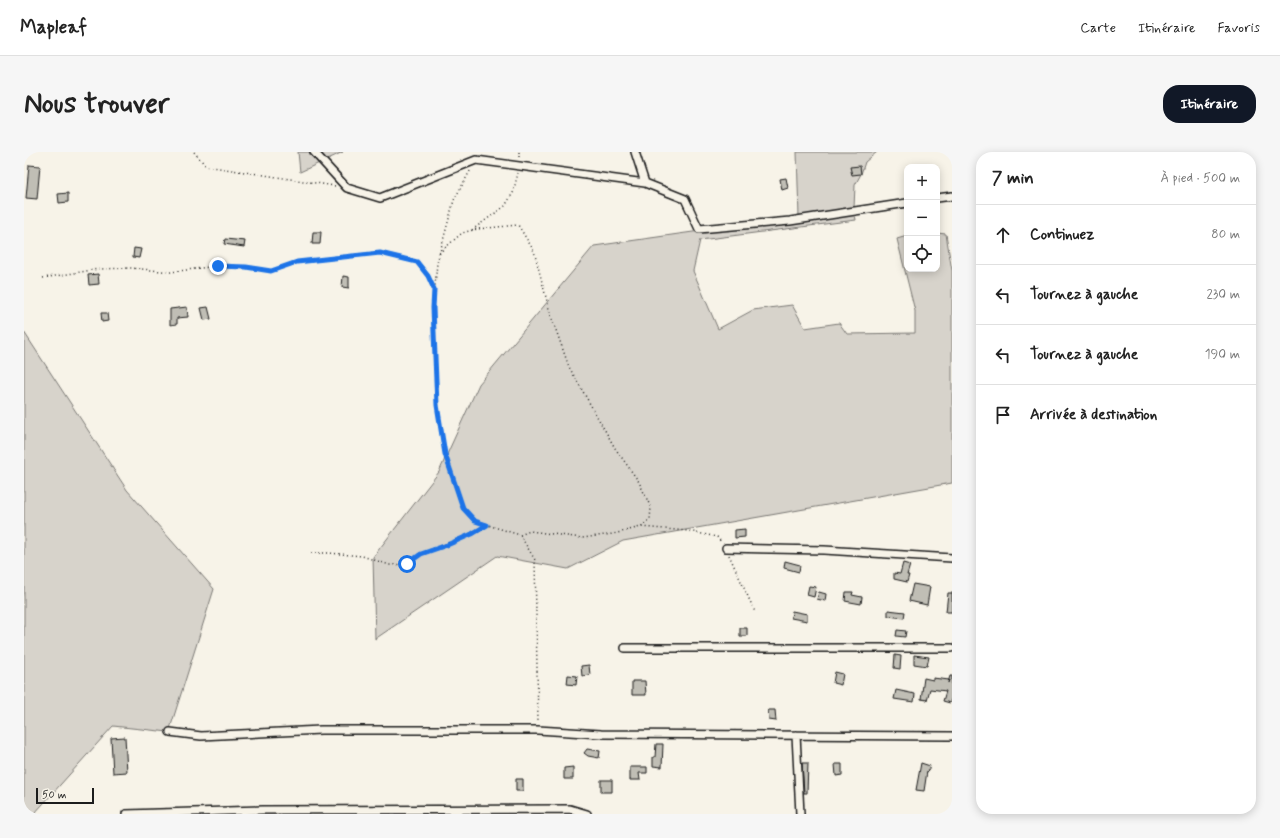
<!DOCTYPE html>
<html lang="fr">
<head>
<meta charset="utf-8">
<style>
	:root { --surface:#fff; --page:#f6f6f6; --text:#222; --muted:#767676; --line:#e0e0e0; --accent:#111827 }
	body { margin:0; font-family:Mynerve,sans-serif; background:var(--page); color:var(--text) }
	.controls { position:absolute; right:12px; top:12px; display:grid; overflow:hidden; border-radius:8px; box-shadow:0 2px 10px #0003 }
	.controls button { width:36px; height:36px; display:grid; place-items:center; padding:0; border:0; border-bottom:1px solid var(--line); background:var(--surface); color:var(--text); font:20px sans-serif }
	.scale { position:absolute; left:12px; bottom:10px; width:58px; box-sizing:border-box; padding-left:4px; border:2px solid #1c1c1c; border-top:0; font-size:11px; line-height:14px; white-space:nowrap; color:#1c1c1c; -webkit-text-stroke:3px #f7f3e8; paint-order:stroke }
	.stop { position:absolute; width:12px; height:12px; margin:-9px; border:3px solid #1a73e8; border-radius:50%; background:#fff }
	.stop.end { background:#1a73e8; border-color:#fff; box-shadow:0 1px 4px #0008 }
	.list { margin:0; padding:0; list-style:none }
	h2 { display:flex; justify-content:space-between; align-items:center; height:52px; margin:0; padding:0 16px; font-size:17px }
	h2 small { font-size:13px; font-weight:400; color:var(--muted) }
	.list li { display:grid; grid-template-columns:26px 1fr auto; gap:12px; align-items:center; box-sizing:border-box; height:60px; padding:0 16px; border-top:1px solid var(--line) }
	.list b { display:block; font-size:15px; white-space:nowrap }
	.list em { font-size:13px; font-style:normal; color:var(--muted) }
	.icon { flex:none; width:22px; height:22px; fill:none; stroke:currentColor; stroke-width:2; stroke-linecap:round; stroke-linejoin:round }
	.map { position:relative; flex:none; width:928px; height:662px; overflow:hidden; border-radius:16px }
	header { display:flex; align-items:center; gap:24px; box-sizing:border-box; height:56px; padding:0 20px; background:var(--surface); border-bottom:1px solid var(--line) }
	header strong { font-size:19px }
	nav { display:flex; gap:22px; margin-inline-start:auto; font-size:14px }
	.intro { display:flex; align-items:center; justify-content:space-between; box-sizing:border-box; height:96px; padding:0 24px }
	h1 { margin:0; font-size:28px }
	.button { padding:10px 18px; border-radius:16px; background:var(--accent); color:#fff; font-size:14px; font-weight:700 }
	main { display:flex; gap:24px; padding:0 24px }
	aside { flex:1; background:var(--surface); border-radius:16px; box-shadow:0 2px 10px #0003 }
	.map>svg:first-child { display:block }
</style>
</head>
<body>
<header>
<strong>Mapleaf</strong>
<nav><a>Carte</a><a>Itinéraire</a><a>Favoris</a></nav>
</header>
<div class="intro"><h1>Nous trouver</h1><a class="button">Itinéraire</a></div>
<main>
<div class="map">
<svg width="928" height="662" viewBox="0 0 928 662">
	<rect width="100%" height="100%" fill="#f7f3e8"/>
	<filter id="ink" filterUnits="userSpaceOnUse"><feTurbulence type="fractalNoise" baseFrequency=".025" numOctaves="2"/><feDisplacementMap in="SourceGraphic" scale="8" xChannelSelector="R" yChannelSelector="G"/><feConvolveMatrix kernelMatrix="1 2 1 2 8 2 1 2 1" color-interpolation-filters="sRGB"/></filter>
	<g filter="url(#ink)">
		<path fill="#d7d3cb" stroke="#7a7874" d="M274 0H319L276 20Z
			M773 0H853L841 10 837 22 831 33 830 56 832 68 676 88 669 119 694 177 729 158 768 153 781 176 815 171 823 182 891 181V159L873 87 883 84V117H913V81L922 82 928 119V331L599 389 544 417 473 404 351 487 349 405 415 320 455 232 570 94 775 65Z
			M0 180 103 338 190 437 145 580 89 574 10 662H0Z"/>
		<path fill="#c0beb5" stroke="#1c1c1c" d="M5 13 16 14 13 47 2 46Z
			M836 14 837 22 828 23 826 15Z
			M762 26 764 36 758 38 756 27Z
			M44 41V50L35 51 34 42Z
			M289 80H297L296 92H288Z
			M201 87 221 89 220 95 200 92Z
			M110 96 117 97 115 106 109 105Z
			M74 122 75 132 65 133 64 123Z
			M319 124 325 125V136L318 135Z
			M163 155 164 165 153 166V172L146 173V157Z
			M184 155 187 167 180 168 177 156Z
			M77 161H83L84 169 78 170Z
			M721 377V385L711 386V378Z
			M761 409 776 413 775 420 760 416Z
			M879 411 886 413 883 423H885L883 430 870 427V421L876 422Z
			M889 432 906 435 903 453 885 449Z
			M785 434 792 435 790 445 783 443Z
			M795 440 802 442 801 449 793 447Z
			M822 440H829L828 443 838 445 837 452 821 449Z
			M924 441H928V460H922Z
			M864 458 881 460 880 466 864 464Z
			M768 459 783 462V469L767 466Z
			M716 476H723V484H716Z
			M873 478 882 479 881 485 872 484Z
			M871 503 877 504 876 517 870 516Z
			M890 503 905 505 903 514 890 512Z
			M565 513 566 523 558 524 557 514Z
			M811 520 819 522 817 533 809 531Z
			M544 523 553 524 552 533 543 532Z
			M926 524H928V545L926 551 919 549 922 539 906 537 903 548 897 547 900 526 909 528V526L925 528 924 531Z
			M608 529H621L622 543H608Z
			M872 538 891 542 890 550 870 547Z
			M744 558H751L752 569 745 568Z
			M101 585 103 620 89 621 87 586Z
			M632 592H639L638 615 629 614V605H631Z
			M563 597 576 599 575 606 564 604 560 601Z
			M778 611H784L783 641H780Z
			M897 611 906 614 904 620 903 619 900 639 892 638Z
			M811 612H818V623L812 624Z
			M549 615V627H540V616Z
			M606 615H623V621H615L616 628H606Z
			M492 627H499V639H492Z
			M577 628H588V640H577Z"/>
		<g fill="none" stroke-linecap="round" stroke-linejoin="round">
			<g stroke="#1c1c1c" stroke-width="10">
				<path id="minor" d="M290 0 323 36 356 46 452 8 621 31 661 47 675 77 766 69 883 51
					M611 0 621 31
					M913 46 928 44
					M702 396 800 398 928 406
					M601 496H928
					M146 580 177 584 297 578H514L577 582 928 584
					M772 583 776 662
					M102 662 239 658 546 657 563 662"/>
			</g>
			<path stroke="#1c1c1c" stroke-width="1.5" stroke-dasharray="1 3" stroke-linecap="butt" d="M170 0 182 14 311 34
				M495 0V7
				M446 19 430 48 413 111 409 156 413 253 421 302 439 356 451 369 496 383 511 408 514 570
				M448 78 481 54 489 41 494 21
				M415 101 438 81 453 77 494 73 510 99 526 161 545 215 591 296 615 330 627 356 626 367 617 375
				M19 126 75 117 107 116 147 120 193 114 222 115 247 119 273 110 331 103 357 101 393 110 404 124 410 137
				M496 383 506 379 558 386 589 382 617 375 664 379 693 385 698 391
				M287 401H305L338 404 366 413 383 412 397 402 448 382 463 373
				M705 403 731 460"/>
			<use href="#minor" stroke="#f7f3e8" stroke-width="7"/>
		</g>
	</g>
	<g fill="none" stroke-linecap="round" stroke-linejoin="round" filter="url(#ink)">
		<path stroke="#1a73e8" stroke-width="5" d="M194 114 222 115 247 119 273 110 356 101 393 110 404 124 410 137 409 156 413 253 421 302 439 356 451 369 463 373 448 382 423 393 397 402 383 412"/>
	</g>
</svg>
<div class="controls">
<button>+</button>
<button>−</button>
<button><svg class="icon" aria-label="locate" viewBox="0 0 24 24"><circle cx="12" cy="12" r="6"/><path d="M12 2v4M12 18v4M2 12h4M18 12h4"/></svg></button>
</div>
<div class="scale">50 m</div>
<div class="stop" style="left:383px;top:412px"></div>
<div class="stop end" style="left:194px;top:114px"></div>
</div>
<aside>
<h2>7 min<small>À pied · 500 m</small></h2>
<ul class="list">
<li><svg class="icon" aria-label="ahead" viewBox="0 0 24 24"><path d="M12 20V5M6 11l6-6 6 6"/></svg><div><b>Continuez</b></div><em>80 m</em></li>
<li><svg class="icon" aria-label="left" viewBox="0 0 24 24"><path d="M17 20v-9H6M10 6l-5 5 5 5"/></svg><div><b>Tournez à gauche</b></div><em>230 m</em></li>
<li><svg class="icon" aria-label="left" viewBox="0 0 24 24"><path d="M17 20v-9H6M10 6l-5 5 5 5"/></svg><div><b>Tournez à gauche</b></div><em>190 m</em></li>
<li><svg class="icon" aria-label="arrive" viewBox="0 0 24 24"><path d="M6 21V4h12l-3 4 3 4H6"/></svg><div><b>Arrivée à destination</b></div></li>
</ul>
</aside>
</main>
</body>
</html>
